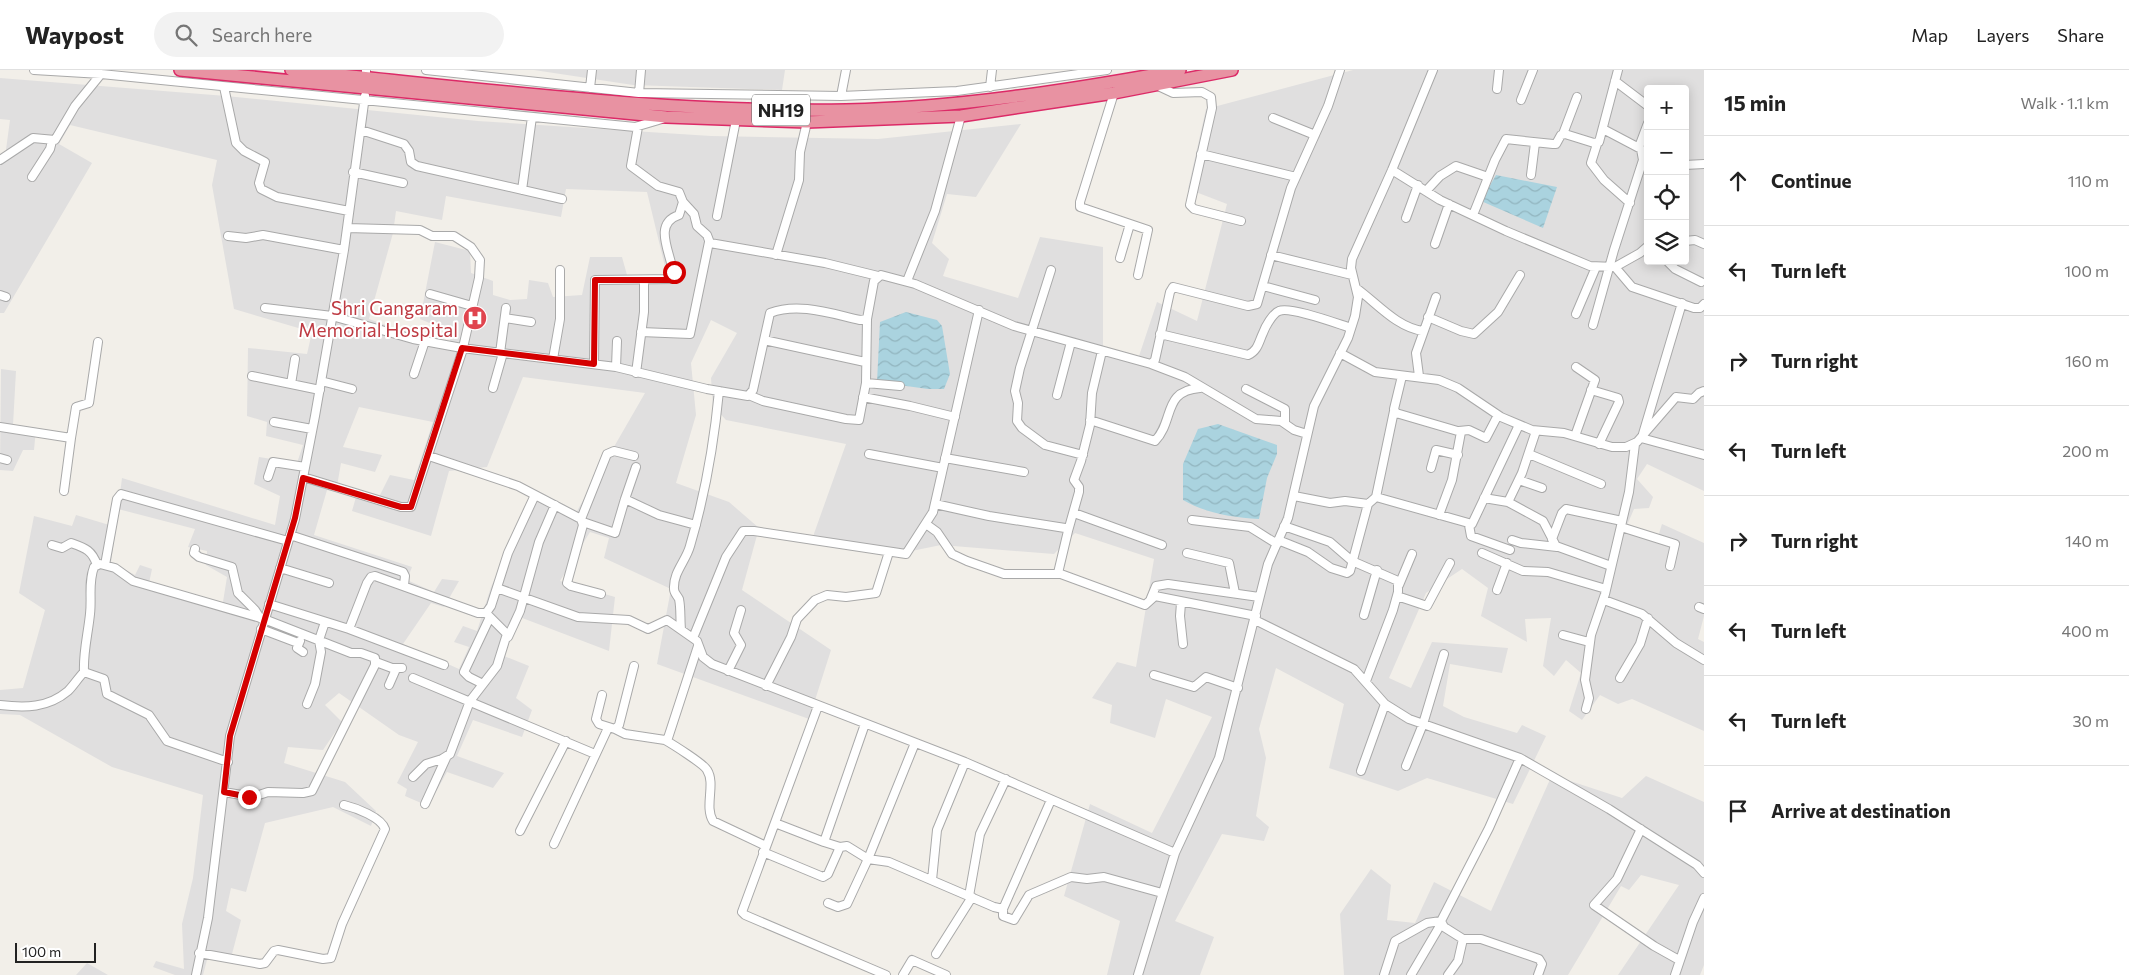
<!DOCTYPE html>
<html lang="en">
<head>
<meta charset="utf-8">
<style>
	:root { --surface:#fff; --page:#f2f2f2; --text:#222; --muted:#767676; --line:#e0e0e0 }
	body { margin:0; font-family:Commissioner,sans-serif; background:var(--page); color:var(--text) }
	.controls { position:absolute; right:15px; top:15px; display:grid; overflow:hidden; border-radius:5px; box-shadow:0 2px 12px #0003 }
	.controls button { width:45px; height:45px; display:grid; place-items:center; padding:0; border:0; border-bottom:1px solid var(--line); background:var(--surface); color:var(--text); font:25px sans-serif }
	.scale { position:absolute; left:15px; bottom:12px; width:81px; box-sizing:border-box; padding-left:5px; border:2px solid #222; border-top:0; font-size:14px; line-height:18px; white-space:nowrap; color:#222; -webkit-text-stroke:4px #fff; paint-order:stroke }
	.stop { position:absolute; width:15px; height:15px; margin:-11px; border:4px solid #d40000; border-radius:50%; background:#fff }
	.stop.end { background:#d40000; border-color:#fff; box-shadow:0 1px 5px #0008 }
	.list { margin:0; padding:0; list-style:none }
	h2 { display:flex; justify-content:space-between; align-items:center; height:65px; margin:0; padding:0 20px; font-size:21px }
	h2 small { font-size:16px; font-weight:400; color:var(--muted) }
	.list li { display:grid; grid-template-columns:32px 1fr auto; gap:15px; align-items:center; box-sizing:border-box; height:90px; padding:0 20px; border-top:1px solid var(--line) }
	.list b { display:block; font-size:19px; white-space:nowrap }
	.list em { font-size:16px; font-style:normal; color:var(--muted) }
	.icon { flex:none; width:28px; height:28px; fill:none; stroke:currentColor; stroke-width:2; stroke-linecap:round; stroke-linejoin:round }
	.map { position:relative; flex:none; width:1704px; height:905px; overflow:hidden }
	header { display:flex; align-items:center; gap:30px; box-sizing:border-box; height:70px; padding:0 25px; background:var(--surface); border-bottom:1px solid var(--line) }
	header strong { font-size:24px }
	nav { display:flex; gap:28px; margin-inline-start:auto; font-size:18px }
	.search { width:350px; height:45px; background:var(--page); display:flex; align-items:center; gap:12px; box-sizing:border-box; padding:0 18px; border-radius:28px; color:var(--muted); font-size:19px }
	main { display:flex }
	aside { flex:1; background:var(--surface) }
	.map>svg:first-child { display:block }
</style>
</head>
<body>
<header>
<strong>Waypost</strong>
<div class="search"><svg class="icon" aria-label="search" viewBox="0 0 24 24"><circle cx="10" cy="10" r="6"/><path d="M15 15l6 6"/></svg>Search here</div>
<nav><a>Map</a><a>Layers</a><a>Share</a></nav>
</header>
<main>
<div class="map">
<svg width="1704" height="905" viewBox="0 0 1704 905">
	<defs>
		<pattern id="water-waves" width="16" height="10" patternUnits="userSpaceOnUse" patternTransform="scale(1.25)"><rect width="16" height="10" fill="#aad3df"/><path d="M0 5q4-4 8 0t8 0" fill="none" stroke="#92b5bf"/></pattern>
	</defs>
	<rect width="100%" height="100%" fill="#f2efe9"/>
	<path fill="#e0dfdf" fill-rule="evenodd" d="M534 0H785L782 20 633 15Z
		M1353 0H1704V421L1647 394 1637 409 1653 427 1649 438 1634 439 1625 460 1657 470 1662 454 1704 473V546L1698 569 1704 572V661L1632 629 1618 634 1600 625 1582 650 1569 641 1581 603 1566 590 1554 606 1543 596 1551 548 1525 549 1527 572 1481 546 1488 518 1462 499 1426 523 1389 608 1411 618 1432 572 1508 578 1502 603 1450 594 1443 636 1464 647 1517 663 1522 655 1546 666 1513 734 1427 708 1398 721 1329 698 1344 634 1276 598 1259 659 1266 688 1256 746 1269 757 1264 771 1222 764 1175 851 1214 867 1200 905H1107L1120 851 1064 826 1090 734 1152 763 1212 647 1166 629 1155 668 1110 653 1112 635 1092 628 1117 592 1136 597 1154 489 1075 463 1054 484 941 475 887 486 811 472 846 374 726 350 713 336 711 308 737 263 711 250 691 293 696 345 676 413 729 432 759 458 742 520 831 580 809 649 657 594 671 519 604 488 609 468 590 462 560 511 615 527 609 581 517 546 504 586 529 596 516 628 532 640 522 667 473 650 457 686 504 703 493 718 447 702 428 736 405 726 407 719 397 713 418 672 399 665 339 623 325 635 342 652 323 680 288 677 284 693 345 712 376 741 371 756 333 737 265 753 246 822 231 818 226 841 241 850 232 884 207 890 203 905H175L153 897 156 891 184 899 182 854 193 808 203 725 112 697 20 645 0 644V620L23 618 45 540 19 523 34 446 72 456 76 445 116 457 111 492 135 505 140 495 152 499 149 513 222 538 227 507 206 495 207 481 188 477 195 459 118 439 122 408 275 455 280 426 254 414 259 387 297 393 303 375 266 366 267 352 247 346 248 278 307 284 312 262 234 239 212 115 217 90 70 55 59 74 92 93 4 243H0V87H5L10 50 0 49V8L226 26 478 51 711 66 878 69 1021 54 976 127 947 124 932 173 949 189 943 206 1018 228 1040 167 1103 177V280L1137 292 1157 232 1197 251 1227 134 1188 119 1206 39ZM1648 19H1685V191H1648ZM566 119 647 122 667 205H627L622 187H590L582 225 553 227 548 213 529 210 527 229 510 230 493 225V211L471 203 470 181 435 172 420 249 451 262 450 272 408 263 369 249 393 163 396 141 442 150 446 126 561 147ZM523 307 645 323 577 441 536 420 491 517 477 561 463 556 454 572 469 577 459 599 403 574 431 533 444 537 459 511 442 509 434 522 407 510 412 497 314 465 327 420 336 422 341 393 375 402 382 385 343 377 359 337 433 352 414 410 390 405 379 427 358 420 352 441 431 466 449 401 487 397Z
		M1 299 16 301 13 355 36 359 34 380H23L13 401 0 400Z
		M1552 705 1622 728 1646 706 1704 732V895L1700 905H1618L1679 815 1641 805 1629 820 1621 816 1568 905H1344L1340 844 1371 799 1391 815 1387 850 1415 853 1434 812 1491 841Z
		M87 893 108 905H76Z"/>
	<path fill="url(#water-waves)" d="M1496 105 1557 117 1543 158 1481 131Z
		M906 242 937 250 942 256 950 304 944 319H928L877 312 880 252Z
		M1218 354 1277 375V384L1267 408 1259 449C1231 447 1208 444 1183 430V394L1198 359Z"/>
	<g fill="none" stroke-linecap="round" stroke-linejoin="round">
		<g stroke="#a9a9a9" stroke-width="10">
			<path id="minor" d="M34 0 101 4 635 57 662 49
				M426 0 639 23 841 26 957 21 1107 0
				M366 2V0
				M1615 11 1648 36
				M1156 15 1173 23 1202 22 1211 27 1212 38 1190 135 1194 139 1241 151
				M224 17 236 73 244 81 265 92 259 113 261 119 277 127 349 141
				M990 17 992 0
				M590 18 592 0
				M1497 19 1499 0
				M639 23 641 0
				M1114 23 1080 132V137L1148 160 1138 205
				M841 26 846 0
				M1521 30 1533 0
				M1273 48 1315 65
				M638 57 631 96 658 116 679 122 683 132 694 144 697 156 707 165 710 173 825 193 878 206
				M361 60 404 74 409 81 411 92 417 96 562 129
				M1563 64 1577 27
				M1597 74 1591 93 1604 110 1630 133
				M1639 77 1648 53
				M1201 84 1296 107
				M0 90 33 68 55 70 75 36 101 4
				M1685 95 1704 94
				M1392 100 1440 130 1506 161 1590 196 1615 197 1632 217 1694 238H1700L1704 234
				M353 102 403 113
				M1531 105 1535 73
				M32 107 50 79 52 71
				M522 120 532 47
				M1426 121 1440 106 1456 96 1488 107
				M1473 145 1495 90 1506 69 1553 74H1556L1561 65 1565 64 1594 73 1599 72 1618 0
				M717 146 736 50
				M1406 148 1418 115
				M228 166 246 168 263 165 344 180
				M1685 171 1695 170 1704 174
				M1435 174 1449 134
				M776 185 799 110 800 82 807 52
				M1271 185 1352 205
				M1120 188 1130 154
				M1667 191 1675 199 1701 212
				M1615 197 1640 183 1648 176
				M1051 200 1020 298 1015 321 1018 333 1017 351 1022 358 1045 375 1083 385
				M907 211 935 141 961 46
				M1263 216 1315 230
				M1356 218C1377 233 1396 257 1423 261
				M430 224 472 236
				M0 225 6 227
				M265 238 332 246 413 269 462 278 616 297 707 319 748 326 753 320 770 243C799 232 832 244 860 250L867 249 874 211 881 205 915 214 1014 256 1151 294 1155 290 1170 222 1173 217 1248 236 1257 234 1291 118 1328 36 1340 0
				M1576 244 1596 197
				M1428 247 1461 261 1474 264 1498 242 1520 205
				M505 248 531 252
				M1593 255 1614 180 1643 90 1641 79 1603 59
				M641 262 690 264 709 172
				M1160 264 1248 285C1258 281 1259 271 1263 263 1265 257 1273 243 1279 241 1290 236 1338 254 1351 258
				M764 270 865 292
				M500 283 506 238
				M1340 283 1375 302 1439 310 1458 318 1501 347 1532 360 1564 363 1612 377H1626L1637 372 1676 327 1693 329 1699 323 1704 321
				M553 289 560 249V200
				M594 294 595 210 673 209C676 190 649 155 679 145L683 132
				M1151 294 1185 307 1256 349 1281 351 1294 360 1307 364
				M616 297 617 271
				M636 303 644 242V210
				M414 304 425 271
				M252 306 320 320
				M1402 306 1394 339 1396 343 1461 362 1452 410 1439 445
				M1419 306 1416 283 1436 227
				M321 311 352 319
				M866 313 900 316
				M291 314 295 289
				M493 318 503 283
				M1246 319 1285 339V353
				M1591 320 1618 328 1619 332 1599 374
				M1057 325 1071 272
				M751 326 763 331 846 349 859 350 866 313 867 249
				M863 327 910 336 955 347
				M1090 350 1155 371C1175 350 1162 321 1200 318
				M274 352 312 359
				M0 357 71 368 64 421
				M1459 361 1469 360 1486 368 1498 345
				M1643 364 1682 233
				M1575 366 1595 310 1576 297
				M71 368 76 337 89 333 98 272
				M1641 368 1704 385
				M869 384 943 398
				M1529 384 1601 414
				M429 386 518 416 581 449 583 455 567 513 571 516 601 524
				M0 388 7 390
				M945 388 1024 402
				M1431 398 1436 380 1458 385
				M268 407 273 392 305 397
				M303 407 401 437H411L462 282 479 208 480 190 471 177 454 166H432L420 160 347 158
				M1519 410 1542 418
				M1294 426 1330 433 1345 431 1368 434 1376 427 1472 454 1519 355
				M1376 427 1394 341
				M1484 428 1508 432 1543 451 1556 476 1611 496
				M625 429 636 397
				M1508 432 1522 403 1536 361
				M935 434 989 446 1065 458 1068 461 1058 503 1145 535 1155 526 1256 546
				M1074 443 1162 475
				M581 449 607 384 614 381 634 386
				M1192 450 1250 457 1277 474
				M583 452 615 463 625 429 659 445 696 455
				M926 454 937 462 952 484 967 491 1004 504H1059
				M1469 455 1471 466 1510 480
				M1284 456 1330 472 1352 491 1398 511V522L1393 540 1366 611
				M1621 457 1675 474 1670 496
				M1068 461 1079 422V417L1074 410 1081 391 1090 355 1092 323 1102 281
				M290 465 403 502 405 506 404 515
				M1552 469 1562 443 1566 439 1622 451
				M1278 470 1308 482 1331 498 1347 503 1350 501 1368 434
				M1512 470 1521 473 1557 477
				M52 475 62 478 71 473C85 478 92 480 97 495
				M195 479 194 483 199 487 232 497 238 523 255 540 260 548
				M1187 483 1229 493 1235 523
				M1482 483 1523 501 1548 502 1606 519
				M105 495 117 429 121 424 288 471
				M280 498 329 513
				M1399 515 1412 484
				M497 518 578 547 629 550 648 559 667 550 697 571 703 587 712 594 965 692 1175 783
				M1497 520 1507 493
				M1397 526 1427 536 1450 493
				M1151 528 1156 516 1168 514 1259 527
				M1604 530 1642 544 1676 573 1704 590
				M1181 533 1180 546 1183 574
				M269 534 349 559 367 513 371 507 375 506 478 543H486L491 536 508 483 535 425
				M1699 537 1704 539
				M1364 545 1377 500
				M1255 550 1354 599 1385 634 1409 649 1520 688 1609 739 1697 795 1704 803
				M261 559 298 573
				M349 559 444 595
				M681 559C680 550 681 538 679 529 677 525 674 523 674 519 673 502 686 491 690 476 705 425 714 374 719 321
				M1563 565 1589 572
				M508 567 520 541 539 472 555 435
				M693 568 726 487 743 461H754L906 484 933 442 979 240
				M300 571 297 578 303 582
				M376 592 392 598H402
				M728 601 741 575 734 563 741 540
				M84 602C83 582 88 564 90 544 92 527 88 513 94 497L100 494 115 498 133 511 264 549 351 583H361L375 588V595L312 721 303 723 268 722 253 727 224 722
				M1154 605 1194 617 1206 607 1238 618
				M413 608 595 684
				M1620 608 1640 574 1648 548
				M483 614 469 607 464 602 490 547
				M389 615 396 599
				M766 616 791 567 797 549 815 530 827 525 846 527 876 523 889 482
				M602 625 596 649 599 654 615 659 619 655 634 596
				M307 634 315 614 321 582 319 570 325 552
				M0 635C25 638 48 638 68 621 74 615 78 608 84 602L104 609 107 624 149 645 167 671 228 692
				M818 636 742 842 745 845 886 905
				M1586 639 1589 628 1585 610 1591 565 1605 524 1629 422 1635 374
				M615 659 625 664 665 670 668 668 698 576
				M665 670C672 674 704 694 707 700 716 714 704 736 713 751L766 776
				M1406 696 1423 654 1444 584
				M1361 701 1385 634
				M413 707 426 694 442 689 450 684 470 631 497 596 507 564 486 543
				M425 734 446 688
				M775 753 824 772
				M1641 759 1617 809 1594 835 1654 876 1679 890
				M520 761 566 671
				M554 774 608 658
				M840 777 824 772 865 654
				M763 782 823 807 828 804 840 777 847 776 868 789 889 792 994 837 1003 839 1051 730
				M932 810 937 760 965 692
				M969 826 980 764 1006 709
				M828 833 838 837 847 834 868 789 915 673
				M1003 839V846L1014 850 1029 825 1071 807 1087 809 1104 807 1162 823
				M1463 869H1481L1539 889 1542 894 1538 905
				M199 883 260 894 265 893 274 881 278 880 323 889 331 888 342 854 385 759C381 747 356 738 344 735
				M936 884 972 827
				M196 905 208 848 230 666 295 449 315 346 344 180 365 26
				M903 905 912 890 946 905
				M1138 905 1175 783 1219 688 1268 494 1288 448 1314 336 1348 268 1355 246 1358 227 1351 198 1352 189 1392 100 1433 0
				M1384 905 1395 871 1427 853 1441 851
				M1411 905 1441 854
				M1448 905 1458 891 1463 869 1444 857 1441 851 1489 758 1520 688
				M1675 905 1693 852 1704 828"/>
		</g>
		<g stroke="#dc2a67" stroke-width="14">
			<path id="highway" d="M180 0 666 47 807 52 961 46 1114 23 1232 0
				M291 0C476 18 660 43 846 40 957 38 1070 20 1180 0"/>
		</g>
		<use href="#minor" stroke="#fff" stroke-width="8"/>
		<use href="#highway" stroke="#e892a2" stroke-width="11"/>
	</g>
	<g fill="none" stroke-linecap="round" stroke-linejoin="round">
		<path stroke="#d40000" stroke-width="6" d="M249 727 224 722 230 666 295 448 303 408 401 437H411L462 278 594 294 595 210H671L673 209 674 202"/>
	</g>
	<defs>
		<g id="hospital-disc" transform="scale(1.25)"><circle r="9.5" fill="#e0444e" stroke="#fff"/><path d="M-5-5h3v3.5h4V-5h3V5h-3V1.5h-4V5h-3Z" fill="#fff"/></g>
	</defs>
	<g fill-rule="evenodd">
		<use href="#hospital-disc" x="475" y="248"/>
	</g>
	<g text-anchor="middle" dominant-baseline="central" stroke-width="4" stroke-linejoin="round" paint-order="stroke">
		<rect fill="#fff" stroke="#646464" stroke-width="1" x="752" y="24.5" width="58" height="31" rx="4"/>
		<g font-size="18" font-weight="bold" fill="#222">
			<text x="781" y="40">NH19</text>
		</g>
		<g font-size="19" fill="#be3a42" stroke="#fff" text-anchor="end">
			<text x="458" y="237">Shri Gangaram<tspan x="458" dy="22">Memorial Hospital</tspan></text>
		</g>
	</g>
</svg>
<div class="controls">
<button>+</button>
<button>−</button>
<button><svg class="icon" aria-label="locate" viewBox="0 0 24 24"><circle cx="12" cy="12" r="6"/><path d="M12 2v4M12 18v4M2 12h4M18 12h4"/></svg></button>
<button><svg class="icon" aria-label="layers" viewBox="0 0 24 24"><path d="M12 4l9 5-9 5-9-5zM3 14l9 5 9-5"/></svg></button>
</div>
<div class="scale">100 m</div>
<div class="stop" style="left:674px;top:202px"></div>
<div class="stop end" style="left:249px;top:727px"></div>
</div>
<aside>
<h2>15 min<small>Walk · 1.1 km</small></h2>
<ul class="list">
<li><svg class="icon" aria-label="ahead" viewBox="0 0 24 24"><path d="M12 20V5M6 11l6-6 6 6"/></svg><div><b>Continue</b></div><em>110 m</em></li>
<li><svg class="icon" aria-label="left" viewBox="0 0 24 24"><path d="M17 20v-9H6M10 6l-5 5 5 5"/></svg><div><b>Turn left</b></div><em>100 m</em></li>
<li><svg class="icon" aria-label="right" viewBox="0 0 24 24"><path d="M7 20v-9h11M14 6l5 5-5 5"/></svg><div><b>Turn right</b></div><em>160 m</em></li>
<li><svg class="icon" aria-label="left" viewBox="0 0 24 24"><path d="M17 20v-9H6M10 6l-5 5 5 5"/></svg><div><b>Turn left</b></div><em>200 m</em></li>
<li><svg class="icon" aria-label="right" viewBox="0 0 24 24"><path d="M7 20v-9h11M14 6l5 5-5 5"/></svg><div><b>Turn right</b></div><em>140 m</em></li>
<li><svg class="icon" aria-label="left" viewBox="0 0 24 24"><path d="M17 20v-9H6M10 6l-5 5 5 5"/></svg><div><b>Turn left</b></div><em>400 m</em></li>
<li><svg class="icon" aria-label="left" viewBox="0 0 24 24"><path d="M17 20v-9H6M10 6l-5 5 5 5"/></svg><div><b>Turn left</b></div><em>30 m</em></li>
<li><svg class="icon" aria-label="arrive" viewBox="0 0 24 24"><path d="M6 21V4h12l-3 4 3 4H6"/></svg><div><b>Arrive at destination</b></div></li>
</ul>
</aside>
</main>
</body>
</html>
